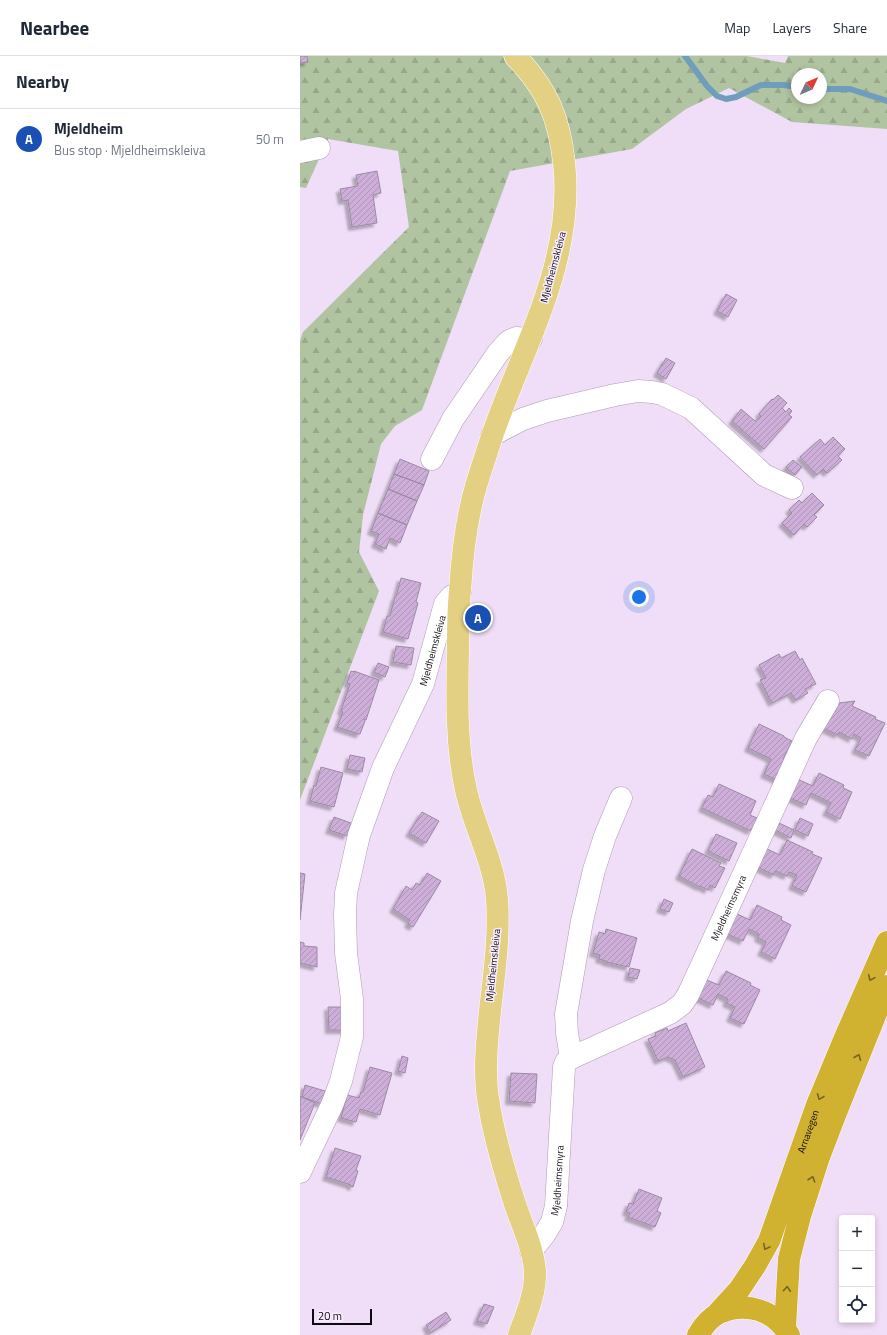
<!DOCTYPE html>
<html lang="en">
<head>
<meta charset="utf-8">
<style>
	:root { --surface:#fff; --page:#f6f6f7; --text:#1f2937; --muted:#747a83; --line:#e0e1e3; --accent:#ea580c }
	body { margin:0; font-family:"Titillium Web",sans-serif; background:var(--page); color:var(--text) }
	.controls { position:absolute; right:12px; bottom:12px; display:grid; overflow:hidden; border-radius:4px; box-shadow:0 2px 6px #0003 }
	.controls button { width:36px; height:36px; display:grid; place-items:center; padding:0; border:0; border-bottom:1px solid var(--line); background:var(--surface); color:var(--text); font:20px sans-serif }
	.compass { position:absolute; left:491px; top:12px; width:36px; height:36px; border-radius:50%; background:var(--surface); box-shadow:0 2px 6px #0003; rotate:46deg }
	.scale { position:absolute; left:12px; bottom:10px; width:60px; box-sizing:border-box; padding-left:4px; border:2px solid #0f0911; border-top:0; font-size:11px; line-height:14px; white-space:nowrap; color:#0f0911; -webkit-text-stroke:3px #f9edfd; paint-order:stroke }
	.you { position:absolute; left:339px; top:541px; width:14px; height:14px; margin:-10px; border:3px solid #fff; border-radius:50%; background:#1a73e8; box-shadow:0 0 0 6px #1a73e833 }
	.badge { display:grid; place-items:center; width:26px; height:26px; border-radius:50%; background:var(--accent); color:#fff; font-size:13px; font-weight:700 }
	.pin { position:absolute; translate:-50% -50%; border:2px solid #fff; box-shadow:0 1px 4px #0006 }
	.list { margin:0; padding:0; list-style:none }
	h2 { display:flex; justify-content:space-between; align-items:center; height:52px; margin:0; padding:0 16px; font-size:17px }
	h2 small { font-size:13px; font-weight:400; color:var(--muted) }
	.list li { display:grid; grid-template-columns:26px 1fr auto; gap:12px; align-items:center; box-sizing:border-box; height:60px; padding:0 16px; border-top:1px solid var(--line) }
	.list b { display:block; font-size:15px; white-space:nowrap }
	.list p { margin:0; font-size:13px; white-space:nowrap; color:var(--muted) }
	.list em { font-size:13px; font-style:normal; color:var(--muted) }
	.icon { flex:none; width:22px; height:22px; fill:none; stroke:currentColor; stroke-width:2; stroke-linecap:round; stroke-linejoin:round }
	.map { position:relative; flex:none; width:587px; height:1279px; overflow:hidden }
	header { display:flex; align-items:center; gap:24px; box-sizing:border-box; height:56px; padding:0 20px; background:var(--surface); border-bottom:1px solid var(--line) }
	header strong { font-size:19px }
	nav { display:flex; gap:22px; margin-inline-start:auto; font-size:14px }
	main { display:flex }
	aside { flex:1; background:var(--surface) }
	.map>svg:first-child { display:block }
</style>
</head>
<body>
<header>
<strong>Nearbee</strong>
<nav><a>Map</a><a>Layers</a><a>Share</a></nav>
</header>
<main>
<aside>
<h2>Nearby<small></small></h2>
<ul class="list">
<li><span class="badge" style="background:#1a4fb4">A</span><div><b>Mjeldheim</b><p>Bus stop · Mjeldheimskleiva</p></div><em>50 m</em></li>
</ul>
</aside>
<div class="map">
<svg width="587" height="1279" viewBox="0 0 587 1279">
	<defs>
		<pattern id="forest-firs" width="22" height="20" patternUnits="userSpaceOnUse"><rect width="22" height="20" fill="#b1c4a1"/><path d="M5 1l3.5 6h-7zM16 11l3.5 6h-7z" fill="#97a78a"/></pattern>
		<pattern id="building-hatch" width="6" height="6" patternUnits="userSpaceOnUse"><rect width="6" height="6" fill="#cdaed8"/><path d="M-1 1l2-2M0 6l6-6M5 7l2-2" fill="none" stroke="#af94b8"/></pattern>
		<filter id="shadow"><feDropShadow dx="-3.5" dy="3.5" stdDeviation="1" flood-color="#0004"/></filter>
	</defs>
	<rect width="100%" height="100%" fill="#f0ddf7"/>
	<path fill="url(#forest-firs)" fill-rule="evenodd" d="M0 0H447L485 7 488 0H587V73L492 66 429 32 386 53 332 93 210 115 122 354 95 370 81 388 63 459 59 496 79 535 0 744V285L3 276 109 171 98 95 28 83 6 132 0 131ZM497 18H521V42H497Z"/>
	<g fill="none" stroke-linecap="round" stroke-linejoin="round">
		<path stroke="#709dbc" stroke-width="6" d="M385 0 407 30 417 40 426 43 436 41 461 29H484L497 31
			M521 33H550L587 45"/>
	</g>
	<path fill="url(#building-hatch)" stroke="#9c8aa3" filter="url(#shadow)" d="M0 0H7L8 6 0 7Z
		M77 115 81 137 73 139 77 167 52 171 48 144 42 145 40 133 58 130 56 119Z
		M426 238 437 244 428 261 417 255Z
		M366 302 375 307 366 323 357 317Z
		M478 339 487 347 482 352 486 356 489 352 492 355 489 359 492 361 464 393 432 365 441 353 455 365 461 360 459 358 472 343 473 344Z
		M533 381 545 393 538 400 542 404 527 417 523 413 517 419 500 401 520 383 525 389Z
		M100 403 129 415 124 429 94 418Z
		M493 404 502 411 495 419 486 411Z
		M94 418 124 429 117 445 88 433Z
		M88 433 117 445 107 469 78 457Z
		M512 437 524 449 514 459 517 461 507 471 504 468 494 479 482 467 492 457 489 454 499 444 502 447Z
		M78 457 107 469 100 487 90 482 86 493 75 488 79 478 71 475Z
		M101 522 121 527 116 546 118 547 108 583 83 576 87 560H90L95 541H96Z
		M96 590 114 592 111 609 93 606Z
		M495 595 500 604 502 602 516 628 505 633 508 637 496 644 491 637 472 647 460 624 466 622 459 609 479 598 481 602Z
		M78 607 89 611 85 621 74 616Z
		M51 615 54 616V615L79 624 66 664 64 663 65 665 60 678H58L37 671 43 656 41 655 50 628 47 627Z
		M555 645 552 650 576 661 575 663 585 667 569 700 555 694 561 682 554 678 552 683 539 676 538 679 521 671 529 654 535 656 539 647Z
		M459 668 484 680V681L492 685 483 703 490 706 481 726 464 718 471 703 448 692Z
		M50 699 65 702 62 716 47 713Z
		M21 711 43 717 34 751 10 745 14 729 16 730Z
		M519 717 544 729 543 732 552 736 540 763 526 756 531 747 511 737 506 749 488 741 497 723 513 730Z
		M419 728 456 745 450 759 457 762 451 775 402 752 408 739 413 741Z
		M122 756 139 765 126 787 109 777Z
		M34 761 51 767 47 780 29 774Z
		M500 762 513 768 508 780 495 774Z
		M479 767 494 774 491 782 475 774Z
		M416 778 437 787 429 805 408 795Z
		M487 784 513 796 512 798 522 802 506 836 492 830 497 819 489 816 487 820 476 815 474 819 457 811 465 792 480 799Z
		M392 793 421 807 419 810 425 812 415 832 410 829 408 834 400 830V831L379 820Z
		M0 817 5 818 0 864Z
		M127 817 141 825 113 871 108 868 110 864 93 853 106 830 112 834 116 827 120 829Z
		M364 843 373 847 369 856 360 853Z
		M457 849 482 861 481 864 491 869 475 903 461 896 466 886 458 882 459 878 449 873 443 885 425 877 435 857 450 864Z
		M306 873 337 882 329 911 306 906V905L299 903 300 899 293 897 299 876 305 878Z
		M0 886 4 887V890L17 891V911L0 907Z
		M330 912 340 914 337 923 328 921Z
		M426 915 451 927 450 929 460 934 444 968 430 962 435 951 426 947 428 943 418 938 413 949 396 941 404 923 419 929Z
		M28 951H47V974H29Z
		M386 967 405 1011 383 1021 375 1004 368 1001 358 1005 348 983 356 980 355 977 367 972 368 975Z
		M102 1000 108 1002 105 1017 98 1015Z
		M70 1011 92 1017 80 1059 60 1053 56 1066 41 1062 47 1039 59 1042 61 1036H63Z
		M211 1017 237 1018 235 1047 209 1045Z
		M5 1029 25 1035 22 1048 2 1041Z
		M0 1040 15 1047 0 1084Z
		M35 1092 61 1100 56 1114 58 1115 53 1131 50 1130 51 1129 26 1121Z
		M339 1133 362 1142 357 1155 361 1157 355 1171 328 1161 330 1157 326 1156 329 1147 333 1148Z
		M184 1248 194 1251 187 1268 177 1265Z
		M146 1256 151 1264 130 1277 126 1269Z"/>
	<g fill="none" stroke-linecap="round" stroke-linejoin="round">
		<g stroke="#ad9bb4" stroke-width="23">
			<g id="minor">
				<path d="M0 96 19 92"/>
				<path d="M192 379 223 363 247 355 315 339 338 335 352 336 362 338 391 352 464 419 492 432"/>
				<path d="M132 403 153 363 198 297 209 285 216 282 231 283"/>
				<path d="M271 1002 267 977 266 958 282 865 294 814 305 780 321 742"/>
				<path id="s1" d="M0 1116 32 1049 41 1025 52 981V943L46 897 45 858 46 837 59 779 83 712 123 628 145 548 152 540 160 536"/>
				<path id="s2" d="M231 1195 244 1179 252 1166 256 1150 264 1011 266 1006 271 1002 370 957 382 948 388 939 506 682 528 645"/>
			</g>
		</g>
		<g stroke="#fff" stroke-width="23">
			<path id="major" d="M215 0C247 33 259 61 264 106 275 205 223 290 192 380 187 396 181 413 176 430 166 464 162 501 160 535 158 555 158 575 158 595 157 642 156 689 166 734 174 771 194 805 197 843 201 898 187 953 186 1009 186 1020 186 1031 188 1042 193 1077 203 1111 214 1145 221 1167 233 1191 235 1215 236 1237 226 1259 219 1279"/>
		</g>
		<g stroke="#fff" stroke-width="23">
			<g id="highway">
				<path id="s3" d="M418 1257 439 1234 455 1210 469 1185 517 1049 544 984 587 886"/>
				<path d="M485 1271 489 1203 500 1160 519 1101 535 1059 587 930"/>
				<path d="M398 1279C403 1270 410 1262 419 1257 446 1245 475 1254 489 1279"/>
			</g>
		</g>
		<use href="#minor" stroke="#fff" stroke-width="22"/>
		<use href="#major" stroke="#e3d083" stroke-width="22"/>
		<use href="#highway" stroke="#d0b130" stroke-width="22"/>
	</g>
	<defs><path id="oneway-chevron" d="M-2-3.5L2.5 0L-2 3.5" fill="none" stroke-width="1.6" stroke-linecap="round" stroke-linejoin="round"/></defs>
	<g stroke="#796522">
		<use href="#oneway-chevron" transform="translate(571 922) rotate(114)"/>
		<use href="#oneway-chevron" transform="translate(558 1001) rotate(-68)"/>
		<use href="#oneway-chevron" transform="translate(520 1041) rotate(112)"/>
		<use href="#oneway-chevron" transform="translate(512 1123) rotate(-71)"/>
		<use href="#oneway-chevron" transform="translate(466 1191) rotate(118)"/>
		<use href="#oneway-chevron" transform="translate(487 1233) rotate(-86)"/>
	</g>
	<g text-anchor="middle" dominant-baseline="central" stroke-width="3" stroke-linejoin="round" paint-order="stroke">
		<g font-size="10" fill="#0f0911" stroke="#f9edfd">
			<text transform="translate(253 211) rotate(-75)">Mjeldheimskleiva</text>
			<text stroke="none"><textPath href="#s1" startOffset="548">Mjeldheimskleiva</textPath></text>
			<text stroke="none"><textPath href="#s2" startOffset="434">Mjeldheimsmyra</textPath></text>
			<text transform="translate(193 909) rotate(-84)">Mjeldheimskleiva</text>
			<text stroke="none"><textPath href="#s3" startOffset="205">Arnavegen</textPath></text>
			<text stroke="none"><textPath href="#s2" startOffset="78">Mjeldheimsmyra</textPath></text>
		</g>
	</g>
</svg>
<div class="controls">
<button>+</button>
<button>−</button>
<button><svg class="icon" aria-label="locate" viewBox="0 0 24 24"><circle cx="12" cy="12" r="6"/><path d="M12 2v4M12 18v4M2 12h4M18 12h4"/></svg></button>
</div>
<svg class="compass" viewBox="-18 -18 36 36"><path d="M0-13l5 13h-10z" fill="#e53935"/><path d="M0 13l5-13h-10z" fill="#747a83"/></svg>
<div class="scale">20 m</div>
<div class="you"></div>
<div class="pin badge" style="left:178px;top:562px;background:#1a4fb4">A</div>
</div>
</main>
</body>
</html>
